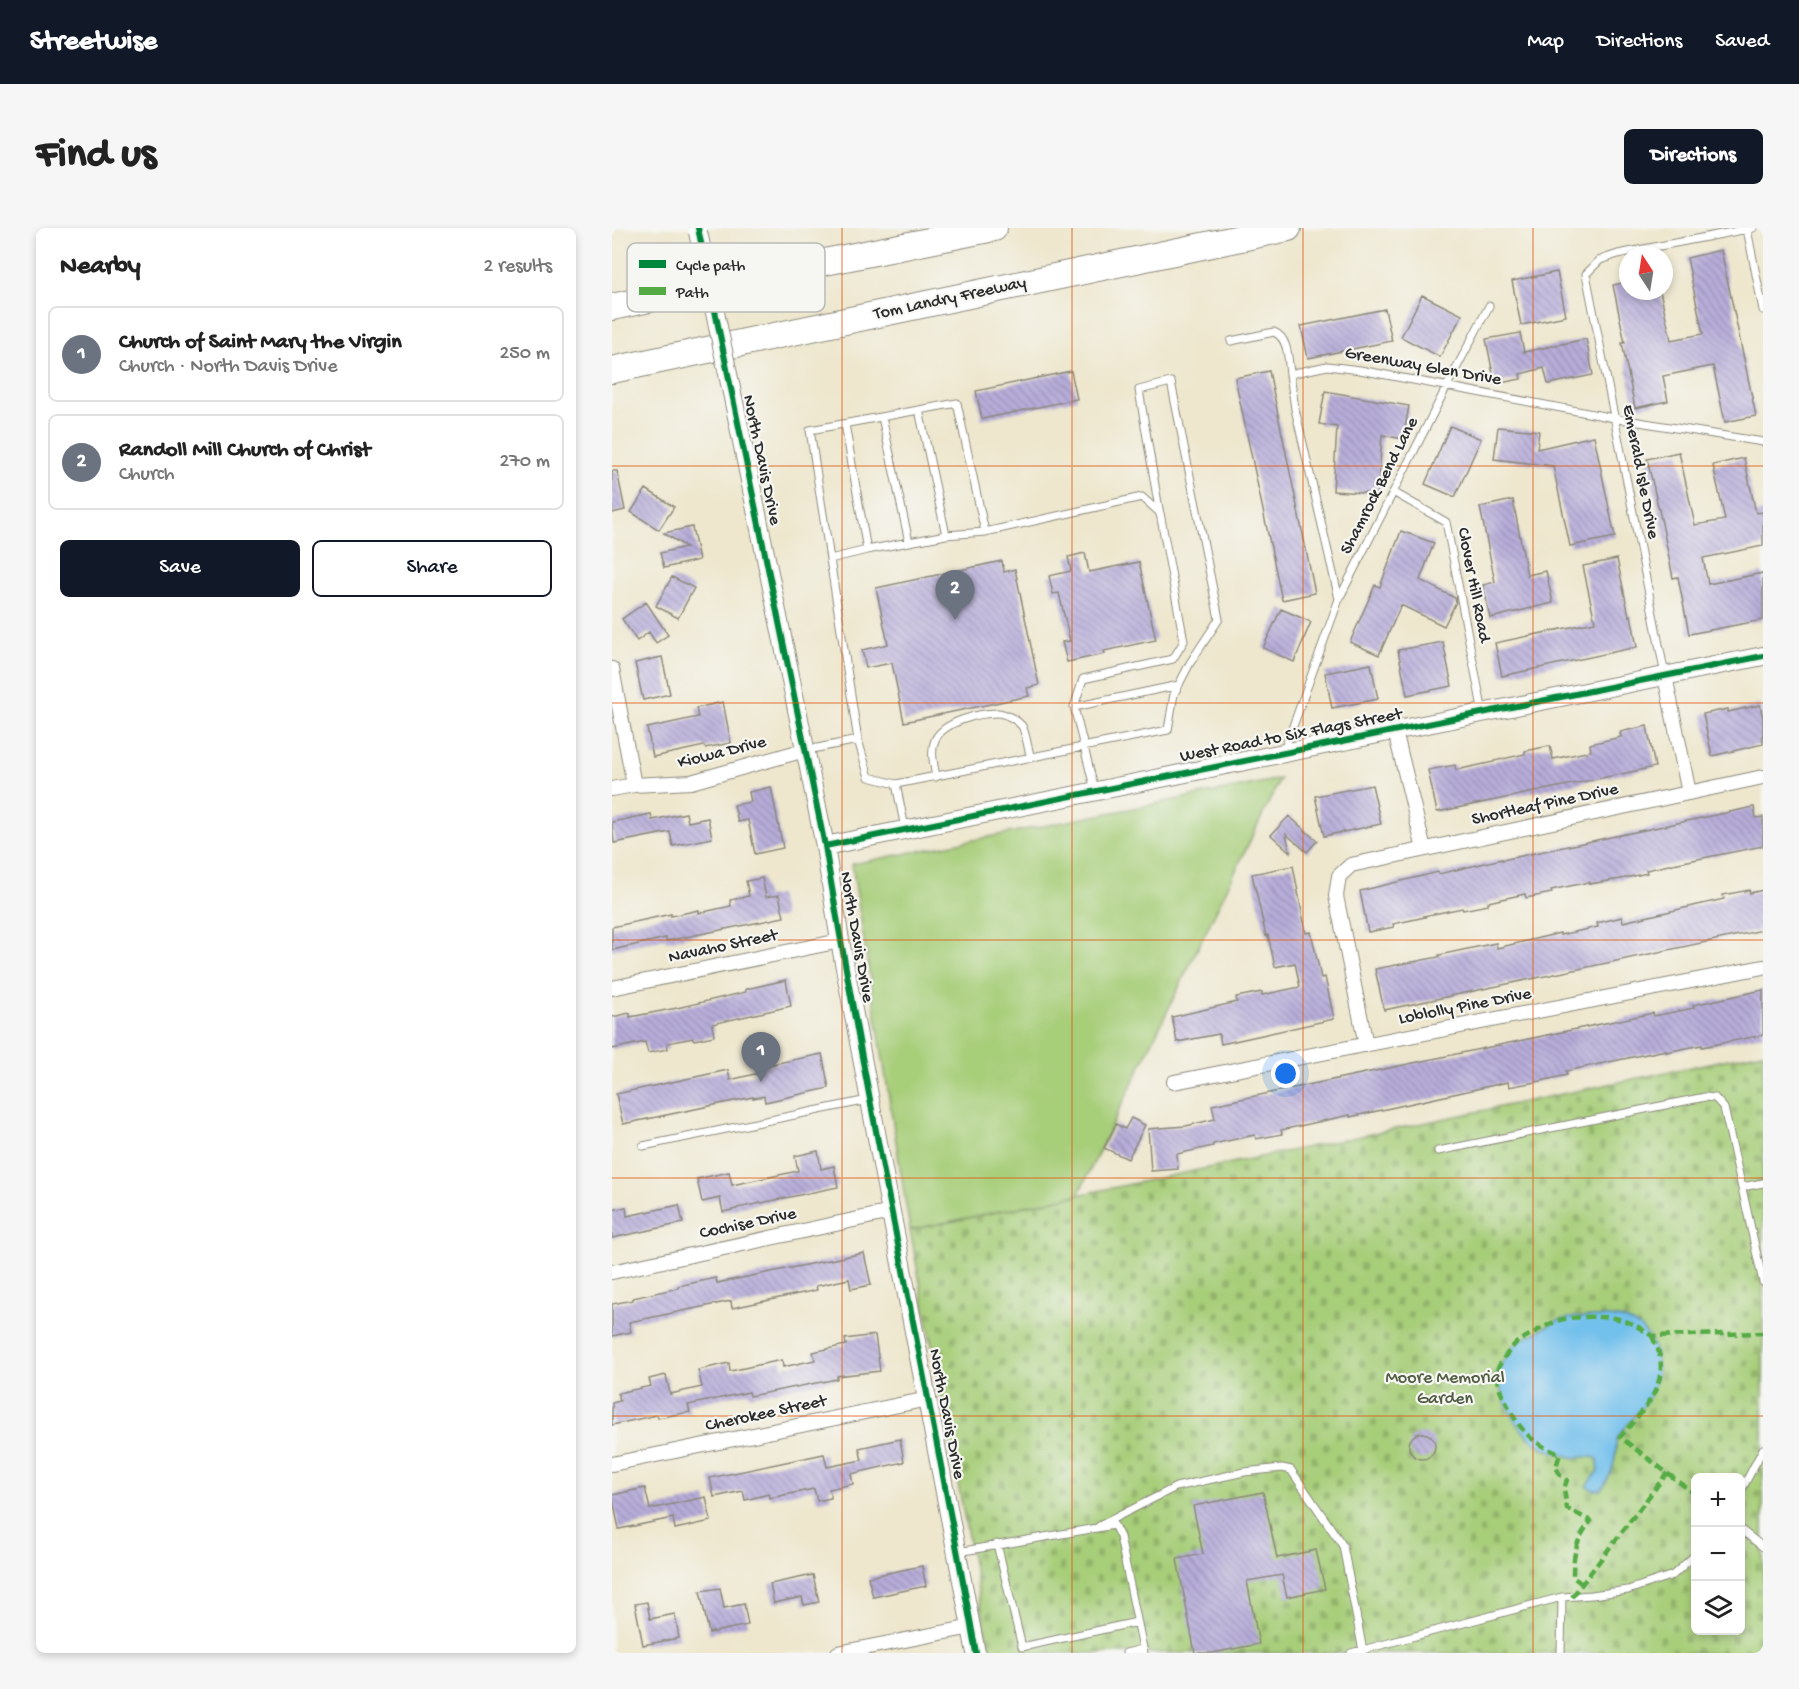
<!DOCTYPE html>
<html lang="en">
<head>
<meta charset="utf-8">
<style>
	:root { --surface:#fff; --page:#f6f6f6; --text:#222; --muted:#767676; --line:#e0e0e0; --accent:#111827 }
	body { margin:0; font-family:"Gochi Hand",sans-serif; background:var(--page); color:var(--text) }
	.controls { position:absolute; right:18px; bottom:18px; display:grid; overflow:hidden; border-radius:9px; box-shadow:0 3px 9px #0003 }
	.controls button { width:54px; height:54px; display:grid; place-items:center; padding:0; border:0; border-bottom:2px solid var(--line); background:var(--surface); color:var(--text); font:30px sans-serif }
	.compass { position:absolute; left:1007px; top:18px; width:54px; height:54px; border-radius:50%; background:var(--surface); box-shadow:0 3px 9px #0003; rotate:348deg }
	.you { position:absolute; left:674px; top:846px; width:21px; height:21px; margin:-15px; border:4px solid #fff; border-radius:50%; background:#1a73e8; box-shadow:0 0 0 9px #1a73e833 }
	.badge { display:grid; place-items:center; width:39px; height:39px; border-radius:50%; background:var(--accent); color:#fff; font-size:20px; font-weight:700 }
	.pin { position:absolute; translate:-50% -50px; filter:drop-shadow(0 2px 3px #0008) }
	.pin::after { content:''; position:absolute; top:32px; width:21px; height:18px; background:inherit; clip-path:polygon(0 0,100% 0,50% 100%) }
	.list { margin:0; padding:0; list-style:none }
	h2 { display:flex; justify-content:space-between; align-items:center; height:78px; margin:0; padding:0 24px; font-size:26px }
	h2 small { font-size:20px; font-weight:400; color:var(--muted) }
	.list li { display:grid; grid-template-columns:39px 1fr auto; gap:18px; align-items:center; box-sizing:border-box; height:96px; margin:0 12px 12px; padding:0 12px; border:2px solid var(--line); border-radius:9px }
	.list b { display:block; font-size:22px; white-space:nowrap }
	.list p { margin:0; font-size:20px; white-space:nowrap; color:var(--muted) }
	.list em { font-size:20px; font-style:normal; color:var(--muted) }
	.actions { display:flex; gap:12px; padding:18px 24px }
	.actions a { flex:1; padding:14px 0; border:2px solid var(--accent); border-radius:9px; text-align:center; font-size:21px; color:var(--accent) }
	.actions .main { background:var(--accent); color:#fff }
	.icon { flex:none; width:33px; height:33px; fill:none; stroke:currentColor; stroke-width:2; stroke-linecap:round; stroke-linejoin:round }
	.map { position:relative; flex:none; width:1151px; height:1425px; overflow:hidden; border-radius:9px }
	header { display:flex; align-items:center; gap:36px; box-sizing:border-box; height:84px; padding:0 30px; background:var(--accent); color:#fff }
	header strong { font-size:28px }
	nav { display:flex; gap:33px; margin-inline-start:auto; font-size:21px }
	.intro { display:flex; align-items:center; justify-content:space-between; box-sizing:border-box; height:144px; padding:0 36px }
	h1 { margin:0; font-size:42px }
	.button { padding:15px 27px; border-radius:9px; background:var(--accent); color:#fff; font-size:21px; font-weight:700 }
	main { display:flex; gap:36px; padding:0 36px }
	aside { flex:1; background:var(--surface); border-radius:9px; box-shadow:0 3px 9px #0003 }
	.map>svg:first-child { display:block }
</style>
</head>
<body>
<header>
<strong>Streetwise</strong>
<nav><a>Map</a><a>Directions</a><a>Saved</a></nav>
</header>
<div class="intro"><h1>Find us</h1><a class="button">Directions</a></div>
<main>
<aside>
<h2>Nearby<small>2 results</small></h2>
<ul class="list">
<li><span class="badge" style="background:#6b7280">1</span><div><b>Church of Saint Mary the Virgin</b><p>Church · North Davis Drive</p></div><em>250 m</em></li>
<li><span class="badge" style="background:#6b7280">2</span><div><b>Randoll Mill Church of Christ</b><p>Church</p></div><em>270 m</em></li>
</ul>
<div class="actions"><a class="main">Save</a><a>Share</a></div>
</aside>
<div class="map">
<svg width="1151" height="1425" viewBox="0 0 1151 1425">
	<defs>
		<pattern id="cemetery-stones" width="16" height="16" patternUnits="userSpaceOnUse" patternTransform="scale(1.5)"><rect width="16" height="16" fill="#a7ce79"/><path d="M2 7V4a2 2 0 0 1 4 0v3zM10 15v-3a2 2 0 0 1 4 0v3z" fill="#90b169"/></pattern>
		<pattern id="building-back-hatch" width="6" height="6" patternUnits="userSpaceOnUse" patternTransform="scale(1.5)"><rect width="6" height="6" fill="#b7adda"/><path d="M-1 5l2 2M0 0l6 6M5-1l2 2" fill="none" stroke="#958db1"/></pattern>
	</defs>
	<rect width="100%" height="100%" fill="#f6f6f2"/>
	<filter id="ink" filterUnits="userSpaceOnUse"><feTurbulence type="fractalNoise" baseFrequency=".0167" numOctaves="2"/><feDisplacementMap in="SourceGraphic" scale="12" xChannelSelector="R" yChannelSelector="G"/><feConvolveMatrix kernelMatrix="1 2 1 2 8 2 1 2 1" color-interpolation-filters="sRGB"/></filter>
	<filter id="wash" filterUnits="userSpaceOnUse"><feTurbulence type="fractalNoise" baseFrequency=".008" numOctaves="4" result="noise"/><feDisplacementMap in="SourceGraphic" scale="24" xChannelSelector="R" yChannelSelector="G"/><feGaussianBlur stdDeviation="1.35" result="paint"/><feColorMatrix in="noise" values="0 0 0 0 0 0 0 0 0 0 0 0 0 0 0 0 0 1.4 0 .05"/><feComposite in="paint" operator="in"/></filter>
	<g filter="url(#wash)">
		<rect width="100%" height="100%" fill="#eee7ce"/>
		<path fill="#a7ce79" stroke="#697c52" stroke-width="1.5" d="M668 551 466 967 298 1002 240 636Z"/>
		<path fill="url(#cemetery-stones)" stroke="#697c52" stroke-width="1.5" fill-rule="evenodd" d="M1151 824V1425H378L298 1002ZM1084 1250H1128V1402H1084Z"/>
		<path fill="#72c0ec" stroke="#4e768c" stroke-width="1.5" d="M963 1089C977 1090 993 1087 1006 1090 1044 1098 1054 1135 1038 1168 1029 1184 1013 1196 1004 1213 1005 1231 1000 1247 989 1262H981L975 1258 986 1243V1231C970 1225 970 1232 959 1229 950 1227 940 1224 932 1220 906 1207 887 1170 885 1142L904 1115 947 1092Z"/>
		<g id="blocks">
			<path fill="url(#building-back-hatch)" d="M1109 22 1144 188 1113 194 1101 138 1051 148 1056 173 1023 180 1010 115H1013L1001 57 1016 54V63H1048L1059 112 1091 106 1075 30Z
				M945 44 954 88 909 97 900 53Z
				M810 67 850 87 828 129 789 109Z
				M773 81 780 113 696 130 689 98Z
				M908 105 912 124 974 111 981 147 936 156 932 140 908 146 909 151 883 156 874 111Z
				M459 143 465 171 370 191 364 163Z
				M657 143 703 365 670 372 623 150Z
				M713 163 797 178 791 211 770 207 766 266 721 263 725 199 707 196Z
				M838 198 869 211 843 269 813 256Z
				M886 199 927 203 925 221 982 208 1003 309 958 318 941 238 882 231Z
				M1067 224 1083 297 1113 292 1101 237 1132 230 1144 285 1151 284V318L1091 330 1096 356 1151 345V392L1077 406 1066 349 1061 350 1050 295 1035 231Z
				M0 243H5L13 282 0 285Z
				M34 261 62 279 47 302 19 284Z
				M901 272 915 347 934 343 941 375 878 390 871 357 883 354 868 279Z
				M80 299 87 332 52 340 48 325 74 319 52 305Z
				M789 303 822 315 808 352 843 370 844 374 832 398 789 377 767 427 738 414 763 357 768 359Z
				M473 325 477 344 527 334 544 412 492 423 493 426 455 434 450 414 458 413 447 365 441 366 437 348 459 343 456 329Z
				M1005 331 1017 388 1019 387 1025 419 890 448 883 415 983 394 971 338Z
				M390 333 392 344 403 341 427 457 415 460 417 468 292 494 280 435 254 440 250 422 276 416 264 360Z
				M60 349 82 360 66 390 44 378Z
				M34 374 56 407 44 415 37 404 25 413 10 391Z
				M669 381 699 394 682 434 651 420Z
				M831 414 840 458 795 467 786 422Z
				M50 429 58 466 31 472 23 435Z
				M759 436 766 471 720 480 713 445Z
				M111 474 119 515 93 520 92 518 41 529 35 500 86 489 84 480Z
				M1148 477 1151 491V516L1100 528 1091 486 1116 481V484Z
				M1035 498 1043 539 825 584 816 542 843 537 844 542 882 534V533L913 526V523L938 518 941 531 979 523 978 516 1009 509 1008 504Z
				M760 557 769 596 712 608 703 568Z
				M159 559 171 620 143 626 136 592 126 594 122 577 139 574 137 564Z
				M1142 579 1144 590 1151 589V618L1066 635 1034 642 1035 645 1009 651 977 656V654L939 662 940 665 914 670 913 666 876 674V677L851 682 850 680 812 688 813 689 781 696 782 699 756 704 748 663 826 644 827 646 890 631V632Z
				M74 585 76 594 96 590 100 610 61 618 58 604 2 615 0 594 39 586 40 592Z
				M677 588 705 613 695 624 674 606 678 624 659 607Z
				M681 638 694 705 699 704 709 750 713 749 722 791 609 816 607 806 565 814 560 789 625 774 624 769 650 764V767L688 759 683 735 663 739 656 707 654 708 640 646Z
				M150 650 154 669 167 667 172 689 54 713V710L0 722V699L59 686V688L87 682V685L119 678 118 672 137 668 134 653Z
				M1137 662 1138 665 1151 662V702L772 782 763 741 827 729V727L884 715 885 720 948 705V707L986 699 985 695 1010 689 1011 694 1112 671 1111 667Z
				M174 752 179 778 100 796 102 808 82 812 81 810 55 815 56 821 36 825 33 814 0 821V789L18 785V789L65 780 134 764V761Z
				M1151 762V807L1090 819V817L1054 824V822L954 843 955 847 929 853 897 859 896 854 738 889V887L669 902 670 906 644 911 643 907 601 916V918L565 926 566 941 539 943 536 901 574 898 603 891 600 877 1041 785 1042 788 1082 780 1081 777Z
				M210 826 217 860 153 874 152 868 141 870V869L11 896 4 866 116 842 118 852 147 845 146 839Z
				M519 890 533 897 516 931 492 920 504 896 513 901Z
				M206 923 209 941 222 938 226 959 125 980V981L111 984 108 970 90 974 85 951 117 944 120 957 186 943 183 928Z
				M67 977 71 995 0 1010V982L14 979 15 988Z
				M252 1025 259 1057 239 1061 237 1051 204 1058 205 1062 120 1080 119 1073 17 1094 19 1104 0 1108V1076L21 1072V1070L66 1060V1058L104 1050 105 1055Z
				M263 1107 268 1143 225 1148V1151L138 1168 137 1164 76 1177 78 1184 46 1190 45 1187 0 1197V1175L8 1173 6 1165 39 1158 37 1151 54 1147 58 1166 90 1159 86 1142 117 1135 118 1143 170 1132 171 1139 203 1132 201 1124 234 1117 233 1111Z
				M797 1218a13 13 0 1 1 26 0a13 13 0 1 1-26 0Z
				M288 1211 292 1234 239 1246 241 1256 217 1261 219 1270 205 1273 202 1261 158 1270 157 1266 133 1272 131 1263 102 1269 98 1250 212 1226 215 1239 250 1232 247 1220Z
				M33 1260 38 1281 94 1269 99 1293 63 1301 61 1290 7 1301 0 1267Z
				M651 1264 665 1330 704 1322 713 1361 675 1369 670 1347 635 1353 647 1416 600 1425H583L565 1331 591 1326 581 1278Z
				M310 1338 314 1358 261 1369 256 1349Z
				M201 1347 207 1374 192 1377 190 1369 162 1375 158 1356Z
				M108 1360 112 1380 132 1376 136 1397 97 1405 88 1363Z
				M35 1374 38 1391 63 1386 67 1410 31 1417 23 1376Z"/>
		</g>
	</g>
	<g filter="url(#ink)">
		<use href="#blocks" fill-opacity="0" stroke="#8c897c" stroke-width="1.5"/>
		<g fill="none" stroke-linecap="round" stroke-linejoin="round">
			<g stroke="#8c897c" stroke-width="9">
				<path id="service" d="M1135 1 1151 82
					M619 113 662 104C677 110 676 132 678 146
					M270 189 297 314
					M233 196 255 322 334 307 307 182
					M781 264 834 294 871 485
					M334 307 373 304
					M218 331 255 322
					M727 371 835 158 877 78
					M1053 447 974 46 988 32 1006 26 1141 0
					M462 479 567 457
					M246 512 257 549 284 556 293 600
					M195 522 246 512 198 202 345 175 373 304 530 269 548 285 572 413 561 431 471 451 462 479 483 563
					M672 523 727 371 683 181 678 146 715 138 748 142 1002 190 1151 214
					M324 549C322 536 318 524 323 512 331 494 367 485 385 485 393 485 405 492 410 498 414 505 416 522 419 530
					M284 556 556 502 562 466 578 435 607 391 559 154 527 162 548 287
					M31 918 256 872
					M826 923 1093 869 1103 870 1112 880 1151 1054
					M1130 959 1151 955
					M1128 1265 1151 1221
					M487 1298 564 1259 632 1244 670 1240 679 1242 731 1318 751 1423
					M1128 1301 1151 1319
					M385 1316 410 1419 525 1394
					M346 1324 502 1297 508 1309 532 1425
					M514 1425 530 1421
					M739 1425 950 1369 980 1367 1016 1362 1061 1347 1084 1326
					M949 1425 950 1369"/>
			</g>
			<g stroke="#8c897c" stroke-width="16">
				<path id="minor" d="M0 441 22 557
					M1053 448 1077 565
					M783 503 812 621
					M0 561 22 557 79 554 193 522
					M0 760 228 713
					M754 817 724 668 727 648 739 637 1151 549
					M562 854 1151 739
					M0 1044 279 984
					M0 1236 316 1171
					M226 1425 360 1399"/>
			</g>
			<g stroke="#8c897c" stroke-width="20">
				<path id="tertiary" d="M124 184 213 618 228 713 279 984 364 1425
					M213 618 1151 428"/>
			</g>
			<g stroke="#8c897c" stroke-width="28">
				<path id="motorway" d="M0 79 178 41 382 0
					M0 142 676 0"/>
			</g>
			<use href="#service" stroke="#fff" stroke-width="7"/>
			<use href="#minor" stroke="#fff" stroke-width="14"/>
			<use href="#tertiary" stroke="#fff" stroke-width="18"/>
			<use href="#motorway" stroke="#fff" stroke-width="26"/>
			<g stroke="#8c897c" stroke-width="20" stroke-linecap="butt">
				<path id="tertiary-bridge" d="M86 4 124 184"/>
			</g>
			<use href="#tertiary-bridge" stroke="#fff" stroke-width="18"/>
			<path stroke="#54ab44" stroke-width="4.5" stroke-dasharray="9 4.5" stroke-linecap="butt" d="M1040 1108C1043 1115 1047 1122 1048 1130 1054 1162 1026 1188 1008 1209L1084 1267
				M970 1356 961 1349C961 1326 964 1311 979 1293L955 1281 952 1261 955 1252 948 1247 944 1239 948 1226C923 1217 910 1205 898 1182 892 1170 883 1156 885 1143 887 1135 898 1122 903 1116 909 1111 940 1094 948 1092 958 1088 997 1088 1007 1091 1019 1094 1030 1101 1040 1108L1151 1105
				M960 1369 1055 1245"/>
			<g stroke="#f6f6f2" stroke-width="10">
				<path id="cycleway" d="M86 0 213 618C257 888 316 1156 364 1425
					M213 618 1151 428"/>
			</g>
			<use href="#cycleway" stroke="#00873e" stroke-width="6"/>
		</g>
	</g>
	<path fill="none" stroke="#df570e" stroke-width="1.5" stroke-opacity="0.55" d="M230 0V1425M460 0V1425M691 0V1425M921 0V1425M0 238H1151M0 475H1151M0 712H1151M0 950H1151M0 1188H1151"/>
	<g text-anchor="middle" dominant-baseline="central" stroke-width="4.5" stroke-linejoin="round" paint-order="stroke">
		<g font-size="18" fill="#2b2b2b" stroke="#f6f6f2">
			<text transform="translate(338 71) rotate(-12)">Tom Landry Freeway</text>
			<text transform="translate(811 139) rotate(10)">Greenway Glen Drive</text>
			<text transform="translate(149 232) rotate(78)">North Davis Drive</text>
			<text transform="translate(1028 244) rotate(79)">Emerald Isle Drive</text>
			<text transform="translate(768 258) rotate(-63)">Shamrock Bend Lane</text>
			<text transform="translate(861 357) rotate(79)">Clover Hill Road</text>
			<text transform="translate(679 508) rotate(-11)">West Road to Six Flags Street</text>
			<text transform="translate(110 525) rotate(-14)">Kiowa Drive</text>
			<text transform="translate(933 577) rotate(-12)">Shortleaf Pine Drive</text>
			<text transform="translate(244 709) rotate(80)">North Davis Drive</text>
			<text transform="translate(111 719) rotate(-12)">Navaho Street</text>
			<text transform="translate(853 779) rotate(-11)">Loblolly Pine Drive</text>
			<text transform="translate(136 996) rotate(-12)">Cochise Drive</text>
			<text transform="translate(154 1186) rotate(-12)">Cherokee Street</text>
			<text transform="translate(334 1186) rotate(79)">North Davis Drive</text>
		</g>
		<g font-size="18" fill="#505c42" stroke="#f6f6f2">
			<text x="833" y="1150">Moore Memorial<tspan x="833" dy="21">Garden</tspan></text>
		</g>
	</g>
	<rect x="15" y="15" width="198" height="69" rx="9" fill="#f6f6f2" stroke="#b9b9b6" stroke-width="1.5"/>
	<rect x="27" y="32" width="27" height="8" fill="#00873e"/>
	<rect x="27" y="59" width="27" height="8" fill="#54ab44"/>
	<g font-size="16" fill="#2b2b2b">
		<text x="64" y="42">Cycle path</text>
		<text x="64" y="69">Path</text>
	</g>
</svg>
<div class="controls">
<button>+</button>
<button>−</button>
<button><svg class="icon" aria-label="layers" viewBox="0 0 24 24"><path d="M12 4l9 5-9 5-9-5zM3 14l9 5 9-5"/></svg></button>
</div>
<svg class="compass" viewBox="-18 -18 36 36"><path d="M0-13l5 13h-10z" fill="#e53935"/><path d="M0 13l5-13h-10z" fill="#767676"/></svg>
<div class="you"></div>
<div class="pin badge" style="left:149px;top:854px;background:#6b7280">1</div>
<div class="pin badge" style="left:343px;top:392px;background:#6b7280">2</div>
</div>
</main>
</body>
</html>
